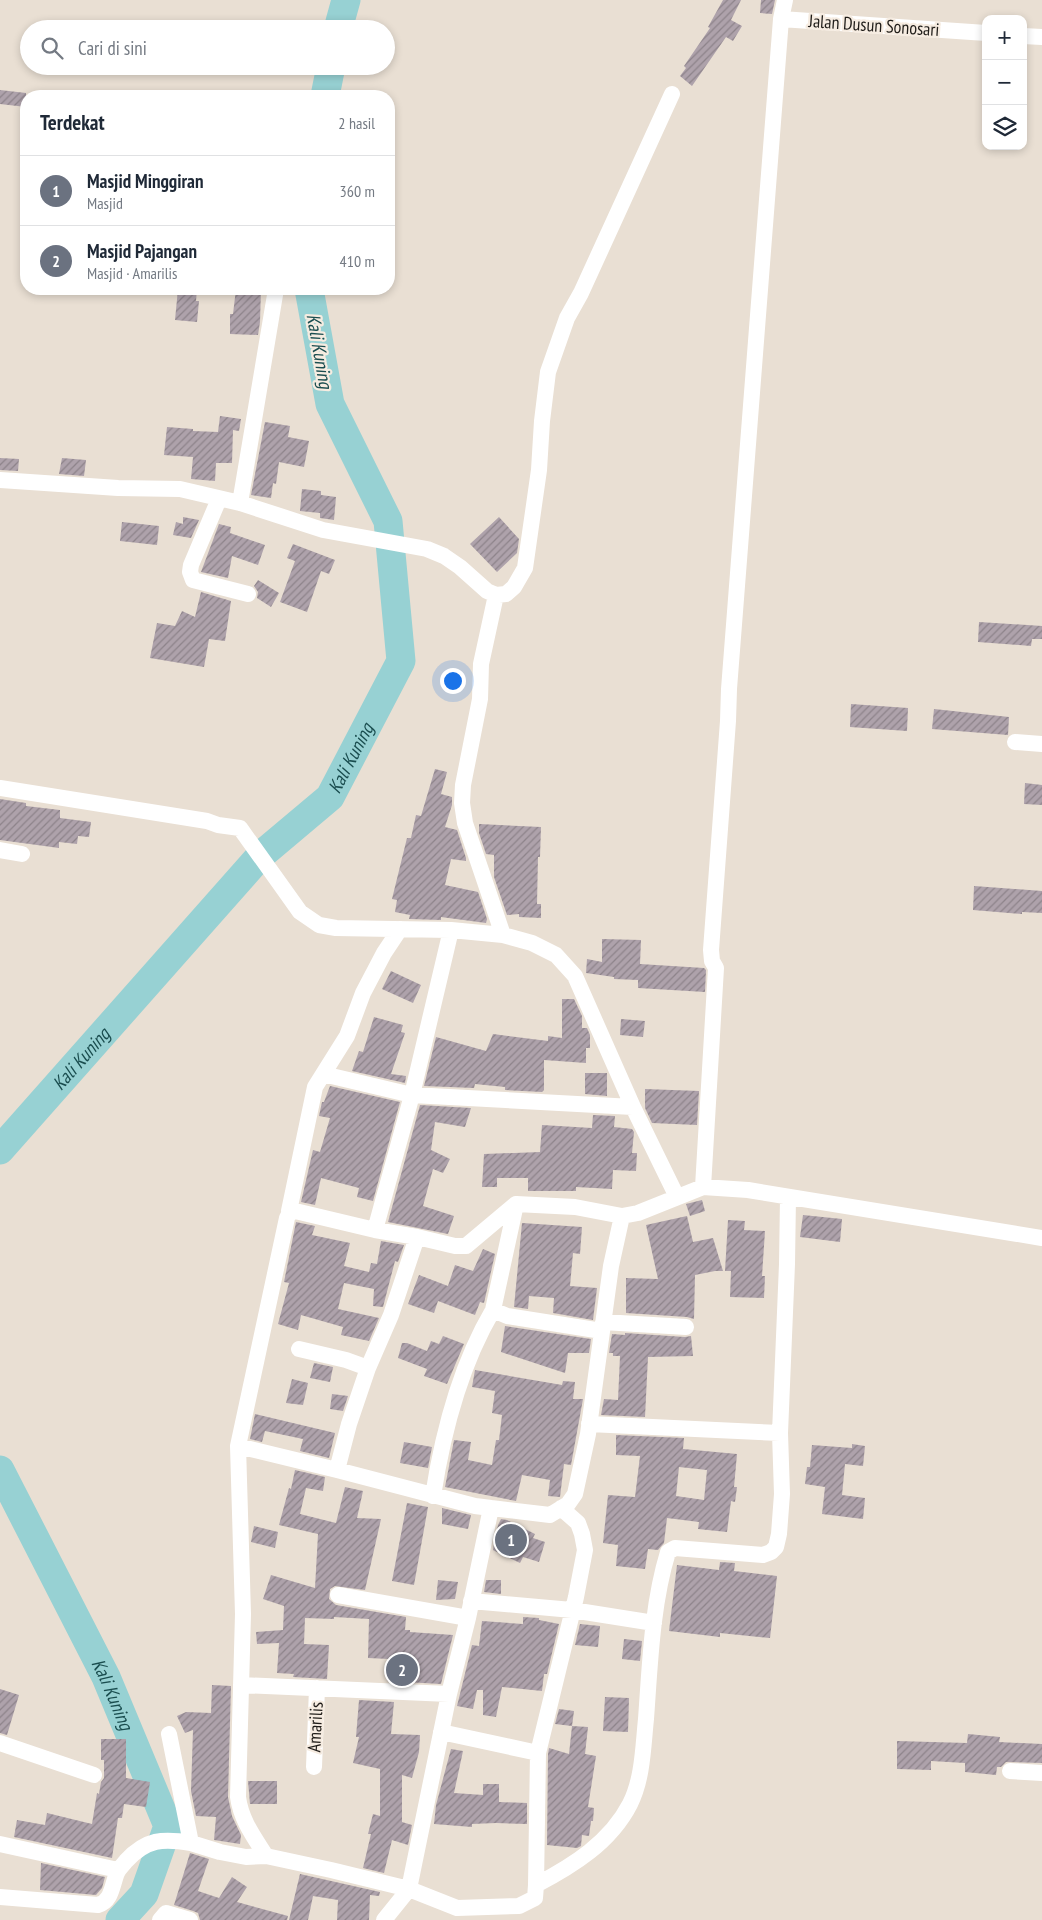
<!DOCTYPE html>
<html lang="id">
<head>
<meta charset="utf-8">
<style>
	:root { --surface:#fff; --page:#f6f6f7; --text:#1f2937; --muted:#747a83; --line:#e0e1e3; --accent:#8f600a }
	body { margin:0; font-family:"PT Sans Narrow",sans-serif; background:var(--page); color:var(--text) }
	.controls { position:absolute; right:15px; top:15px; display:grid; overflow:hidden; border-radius:10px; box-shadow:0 2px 8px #0003 }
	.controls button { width:45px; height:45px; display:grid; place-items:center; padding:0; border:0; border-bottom:1px solid var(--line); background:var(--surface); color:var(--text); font:25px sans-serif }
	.you { position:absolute; left:452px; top:680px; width:18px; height:18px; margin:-12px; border:4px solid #fff; border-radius:50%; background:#1a73e8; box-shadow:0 0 0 8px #1a73e833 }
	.badge { display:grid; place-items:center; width:32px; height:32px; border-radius:50%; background:var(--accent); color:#fff; font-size:16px; font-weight:700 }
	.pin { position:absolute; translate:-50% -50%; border:2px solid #fff; box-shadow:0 1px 5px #0006 }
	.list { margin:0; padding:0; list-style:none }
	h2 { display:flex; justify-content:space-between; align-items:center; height:65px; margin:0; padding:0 20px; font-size:21px }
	h2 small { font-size:16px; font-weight:400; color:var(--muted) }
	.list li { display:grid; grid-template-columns:32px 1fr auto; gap:15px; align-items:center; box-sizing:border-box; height:70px; padding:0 20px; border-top:1px solid var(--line) }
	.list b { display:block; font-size:19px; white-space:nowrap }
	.list p { margin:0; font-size:16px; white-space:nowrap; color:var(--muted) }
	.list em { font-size:16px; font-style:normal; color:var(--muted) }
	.icon { flex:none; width:28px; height:28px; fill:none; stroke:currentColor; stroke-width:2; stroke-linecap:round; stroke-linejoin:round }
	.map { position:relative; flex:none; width:1042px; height:1920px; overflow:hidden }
	.search { position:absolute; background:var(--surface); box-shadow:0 2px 8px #0003; left:20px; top:20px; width:375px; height:55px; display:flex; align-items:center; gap:12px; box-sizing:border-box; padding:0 18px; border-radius:28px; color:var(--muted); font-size:19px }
	.panel { position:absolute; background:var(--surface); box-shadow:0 2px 8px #0003; left:20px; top:90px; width:375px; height:205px; border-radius:20px }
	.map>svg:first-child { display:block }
</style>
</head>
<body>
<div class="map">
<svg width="1042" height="1920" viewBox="0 0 1042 1920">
	<defs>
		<pattern id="building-hatch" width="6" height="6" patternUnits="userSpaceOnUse" patternTransform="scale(1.25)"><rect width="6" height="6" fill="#aea2ab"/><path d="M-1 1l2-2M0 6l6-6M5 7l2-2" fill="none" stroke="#8d838a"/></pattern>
	</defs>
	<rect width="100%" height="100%" fill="#e9dfd3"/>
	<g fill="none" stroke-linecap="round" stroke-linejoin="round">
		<g stroke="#97d1d3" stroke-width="29">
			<path d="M338 29 346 0"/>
			<path d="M325 96 331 66"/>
			<path id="s1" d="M0 1150 260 856 330 797 401 661 388 521 330 404 309 289"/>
			<path id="s2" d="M0 1470 106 1677 168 1826 144 1894 120 1920"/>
		</g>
	</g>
	<path fill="url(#building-hatch)" fill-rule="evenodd" d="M723 0H741L731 20 742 26 733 41 726 37 692 86 680 76 686 68 684 66 710 28 708 27Z
		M761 0H775L772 14 760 13Z
		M0 90 26 93V107L0 104Z
		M178 289H197L196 301H199L197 322 175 320Z
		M236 289H261L260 322 258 335 230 334V314H233Z
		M220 416 241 419 239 431 233 430 232 463H216L215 481 191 479 193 457 164 455 167 427 193 429V431L218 432Z
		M265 422 290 426 288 437 309 441 304 467 279 462 276 484 273 483 271 498 251 495Z
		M0 458 19 459 18 471 0 470Z
		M62 458 86 460 84 476 59 474Z
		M302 489 321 491V495L336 497 334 520 320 518V513L300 511Z
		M183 517 199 520 191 538 173 535 176 522 183 524Z
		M499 517 519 539 517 553 497 572 470 544Z
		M122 522 159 526 157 545 120 541Z
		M219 524 231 527 230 533 265 545 258 565 232 556 228 578 201 572Z
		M293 544 335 560 329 574 321 571 307 612 280 602 295 561 287 558Z
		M258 580 279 593 271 607 257 598 258 592 254 586Z
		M201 592 231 601 225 641 209 639 204 667 150 658 157 623 175 626 182 611 195 617Z
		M979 622 1042 626V639H1032L1031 646 978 642Z
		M851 704 908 708 907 731 850 727Z
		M934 709 1009 717 1008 735 932 729Z
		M435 769 447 772 441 794 452 797V805L445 827 457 830 466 858V861L451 859 445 885 478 892 487 919 486 923 441 917V920L409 919 410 915 395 912 397 900 392 899 407 838H411L416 815 421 816Z
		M1025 783 1042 785V805L1024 804Z
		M0 799 26 803V806L60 810V818L91 822 89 837 78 836 77 844 59 842V848L0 840Z
		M479 824 541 827 540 857H538L537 904H541V918L519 917V914L507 915 494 877V855L486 854 479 833Z
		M974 886 1042 891V913L1022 912V914L973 910Z
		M602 939 641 940 640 964 704 968 706 970 705 992 638 988V980L614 979V977L586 973 587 959 602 962Z
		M391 971 421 985 413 1003 382 989Z
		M562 999H574L582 1016V1028H587L590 1035V1048H586V1063L544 1060V1090L542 1092 505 1090V1087L475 1084 474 1088 424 1086 436 1037 486 1051 493 1034 548 1041V1036L562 1038Z
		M374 1017 403 1025 401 1032 405 1033 391 1074 406 1076 405 1083 352 1071 359 1051 363 1052Z
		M621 1019 645 1021 643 1037 620 1035Z
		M585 1073H607V1096L585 1094Z
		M330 1086 400 1102 373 1201 357 1197 359 1188 321 1178 315 1205 301 1202 313 1150 320 1152 330 1118 319 1116 322 1102H324Z
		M645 1089 699 1091 697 1125 652 1123 645 1108Z
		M420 1105 471 1108 465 1127 435 1122 431 1150 450 1159 443 1173 433 1169 423 1206 454 1216 448 1234 388 1222Z
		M593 1115 615 1116 614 1127 632 1129 634 1132 632 1153H637L636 1171 613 1170 612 1189 576 1187V1191H528V1178H497V1187H482L484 1154 540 1152 542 1125 592 1128Z
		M702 1200 705 1211 690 1216 686 1204Z
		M803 1215 842 1219 840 1242 800 1237Z
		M687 1216 693 1242 713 1238 723 1271H715L695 1275 694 1319 687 1317 626 1313V1278L658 1279 646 1225Z
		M728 1220 745 1221 744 1230 765 1231 762 1276H765L764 1298 730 1297 731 1271H725Z
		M296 1222 315 1226 312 1235 350 1243 344 1266 369 1272 371 1263 377 1264 381 1241 404 1245 398 1262 395 1261 383 1307 373 1306 374 1289 344 1283 338 1309 379 1318 369 1341 341 1335 343 1327 301 1315 298 1330 278 1324 289 1283 284 1282Z
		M522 1223 582 1227 580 1254 573 1253 570 1286 597 1288 593 1320 553 1313 554 1298 529 1296 528 1309 514 1307Z
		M483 1249 495 1254 484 1303 480 1302 475 1315 438 1301 434 1313 408 1304 419 1275 448 1286 455 1265 473 1271Z
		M505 1326 591 1339 589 1353H568L565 1373 501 1352Z
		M625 1333 685 1337 691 1336 693 1356 648 1357 645 1417 601 1415 604 1399 618 1400 620 1356H613V1353H609L612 1334 625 1335Z
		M443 1336 464 1344 447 1384 424 1376 427 1369 398 1358 402 1343H407L427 1351 431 1341 439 1344Z
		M314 1363 333 1367 330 1382 310 1378Z
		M475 1370 562 1385 563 1381 575 1382 573 1399H583L571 1465 564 1464 560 1497 548 1496 550 1480 522 1475 516 1501 445 1487 454 1440 471 1442 468 1460 492 1465 496 1440H499L502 1415 492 1413 495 1391 472 1387Z
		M292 1379 308 1383 303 1405 286 1403Z
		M332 1394 348 1396 343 1411 330 1409Z
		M255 1414 335 1433 329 1458 300 1451 303 1439 265 1431 262 1442 250 1439Z
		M616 1435 684 1438 683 1449 737 1454 734 1487H737L735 1502 731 1501 727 1532 698 1529 699 1522 667 1518 664 1543 658 1550 648 1549 645 1569 616 1566 618 1545 603 1543 608 1495 635 1497 640 1456 616 1455ZM679 1467 707 1470 704 1500 676 1496Z
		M404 1442 432 1447 428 1468 400 1463Z
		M852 1444 865 1446 863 1466 845 1464 842 1495 865 1498 863 1519 822 1514 825 1487 805 1484 807 1467H810L812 1445 852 1448Z
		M295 1470 325 1477 323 1491 306 1488 300 1514 336 1523 345 1487 363 1491 357 1518 381 1519 365 1590 335 1586 330 1589 329 1599 336 1605 406 1617 405 1630H410V1632L453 1635 441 1684 387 1681 389 1659 368 1658 369 1619 334 1617V1619L305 1618 304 1644 329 1645 327 1679 293 1677 294 1674 277 1673 279 1643 257 1644 256 1632 283 1630 284 1606 263 1599 271 1575 315 1588 318 1534 279 1525 289 1488 291 1489Z
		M407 1503 428 1507 414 1585 392 1581Z
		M442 1508 471 1515 468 1529 442 1524Z
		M501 1519 507 1520 535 1534 533 1538 545 1542 539 1562 523 1557 520 1563 493 1550 498 1525Z
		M254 1526 278 1532 275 1548 251 1542Z
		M720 1562 735 1563 734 1571 777 1576 770 1638 720 1633V1637L669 1631 677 1565 719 1570Z
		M438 1580 458 1582 455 1599 436 1600Z
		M486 1580H501V1594L484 1592Z
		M523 1617 539 1618V1620L559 1624 547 1674H544L542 1691 502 1687 496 1717 483 1715V1690H477L473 1709 457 1706 472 1645 479 1646 482 1621 523 1624Z
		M580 1624 600 1626 598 1647 575 1645Z
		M624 1639 642 1641 640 1661 622 1659Z
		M212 1685 231 1686 228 1797 232 1816 241 1835 240 1844 214 1840 216 1817 196 1816 191 1791 193 1730 185 1733 177 1716 186 1712 211 1713Z
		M0 1689 19 1695 7 1735 0 1733Z
		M605 1697 629 1698 628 1732 603 1731Z
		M359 1700 394 1702 391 1734 420 1735 419 1752 412 1778 402 1775V1822L412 1825 408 1845 392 1840 384 1873 363 1868 371 1834H368L373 1814 380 1816V1769L353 1763 359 1737H356Z
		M559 1709 574 1711 572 1726 555 1724Z
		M572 1726 588 1727 585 1754 596 1756 588 1807 594 1808 593 1821H591L589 1836 582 1835 581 1846 577 1848 547 1845 548 1754 549 1748 569 1754Z
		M968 1734 1000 1737 999 1742 1042 1744V1763L1006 1762 1001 1767H997L996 1775 965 1772V1763L931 1761V1770L897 1769V1741L967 1743Z
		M101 1739H126V1778L150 1782 146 1807 124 1804 122 1818H118L112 1858 14 1837 17 1820 45 1825 47 1813 92 1824 97 1793 99 1794 101 1782 104 1778V1760H101Z
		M451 1749 463 1751 454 1793 483 1795V1784H499V1802L527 1803V1824L496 1823 472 1824V1827L434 1824 436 1805Z
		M248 1781H277V1804H250Z
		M190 1853 209 1859 198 1891 219 1898 232 1877 247 1887 237 1902 288 1916 287 1920H200L198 1913 193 1911 174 1905Z
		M41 1863 105 1877 102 1888 96 1895 40 1890Z
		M300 1874 380 1892 379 1896 370 1895 369 1920H337L338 1900 313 1896 308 1920H289Z"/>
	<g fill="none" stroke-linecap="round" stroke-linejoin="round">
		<path stroke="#fff" stroke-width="16" d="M785 0 781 19 986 33
			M1023 36 1042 37
			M0 480 118 488 180 489 240 503 323 530 427 549 444 556 460 567 487 591 496 595 506 594 514 587 525 568 539 470 542 421 548 372 567 318 581 293 672 94
			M219 499 191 565 190 572 193 580 248 594
			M240 503 276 289
			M496 595 481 664 480 699 463 785 462 803 465 823 503 935 532 943 556 955 575 976 633 1107 677 1197
			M1015 742 1042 744
			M0 788 207 821 218 825 240 828 300 912 319 925 336 928 451 930 503 935
			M0 850 22 854
			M323 1074 412 1095 633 1107
			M703 1187 716 968 712 961 711 950 728 721 729 689 781 19
			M289 1211 315 1087 347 1036 363 993 384 953 400 929
			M622 1216 638 1213 703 1187 748 1190 1042 1238
			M375 1230 412 1095 451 930
			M493 1310 516 1204
			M603 1322 686 1327
			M299 1349 346 1360 368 1368
			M589 1424 780 1433
			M238 1446 337 1470 475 1506 491 1508
			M433 1496C443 1431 460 1366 493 1310L507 1316 602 1331
			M338 1595 468 1618
			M471 1601 572 1610 654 1623
			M241 1685 449 1694
			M441 1732 538 1753
			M169 1734 191 1843 220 1852 246 1857 266 1856 331 1870 409 1889 457 1908 519 1906 535 1898 536 1885C572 1866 610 1843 630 1804 643 1778 643 1747 646 1719 650 1664 652 1604 668 1552L675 1548 763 1555 771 1552 776 1547 779 1534 782 1494 780 1433 787 1264 788 1197
			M0 1743 94 1775
			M314 1767 317 1688
			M1010 1771 1042 1773
			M0 1844 118 1870
			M266 1856C254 1837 241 1820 238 1797L243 1614 238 1446 287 1218 291 1210 375 1230 417 1237 391 1315 368 1368 349 1424 337 1470
			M536 1885 538 1753 576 1597 585 1550 582 1534 578 1523 561 1508
			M0 1897 98 1905C112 1901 112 1885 117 1873 119 1868 123 1865 126 1861 146 1839 163 1838 191 1843
			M160 1920 166 1913 190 1920
			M384 1920 409 1889 449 1694 468 1618 491 1508 550 1515 568 1504 575 1494 588 1434 611 1266 622 1216 575 1207 516 1204 466 1246H455L417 1237"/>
	</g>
	<g text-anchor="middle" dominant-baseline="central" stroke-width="4.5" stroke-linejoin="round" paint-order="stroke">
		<g font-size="18" fill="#1f1c18" stroke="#f6ece1">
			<text transform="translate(874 25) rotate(4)">Jalan Dusun Sonosari</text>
			<text transform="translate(315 1727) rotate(-87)">Amarilis</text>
		</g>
		<g font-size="19" font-style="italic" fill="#1a4d4f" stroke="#f6ece1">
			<text transform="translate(320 351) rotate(80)">Kali Kuning</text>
			<text stroke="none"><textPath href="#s1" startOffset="528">Kali Kuning</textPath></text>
			<text stroke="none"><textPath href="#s1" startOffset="122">Kali Kuning</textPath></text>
			<text stroke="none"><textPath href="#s2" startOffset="251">Kali Kuning</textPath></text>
		</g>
	</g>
</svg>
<div class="controls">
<button>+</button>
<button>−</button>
<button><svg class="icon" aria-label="layers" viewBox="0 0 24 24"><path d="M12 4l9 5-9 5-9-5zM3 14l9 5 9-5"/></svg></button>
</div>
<div class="you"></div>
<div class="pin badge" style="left:511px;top:1540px;background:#6b7280">1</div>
<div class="pin badge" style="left:402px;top:1670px;background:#6b7280">2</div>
<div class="search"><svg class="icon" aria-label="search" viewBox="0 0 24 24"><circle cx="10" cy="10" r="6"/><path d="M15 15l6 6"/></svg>Cari di sini</div>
<section class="panel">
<h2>Terdekat<small>2 hasil</small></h2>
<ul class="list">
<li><span class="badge" style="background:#6b7280">1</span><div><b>Masjid Minggiran</b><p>Masjid</p></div><em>360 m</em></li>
<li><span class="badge" style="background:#6b7280">2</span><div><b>Masjid Pajangan</b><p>Masjid · Amarilis</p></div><em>410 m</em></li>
</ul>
</section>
</div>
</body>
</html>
